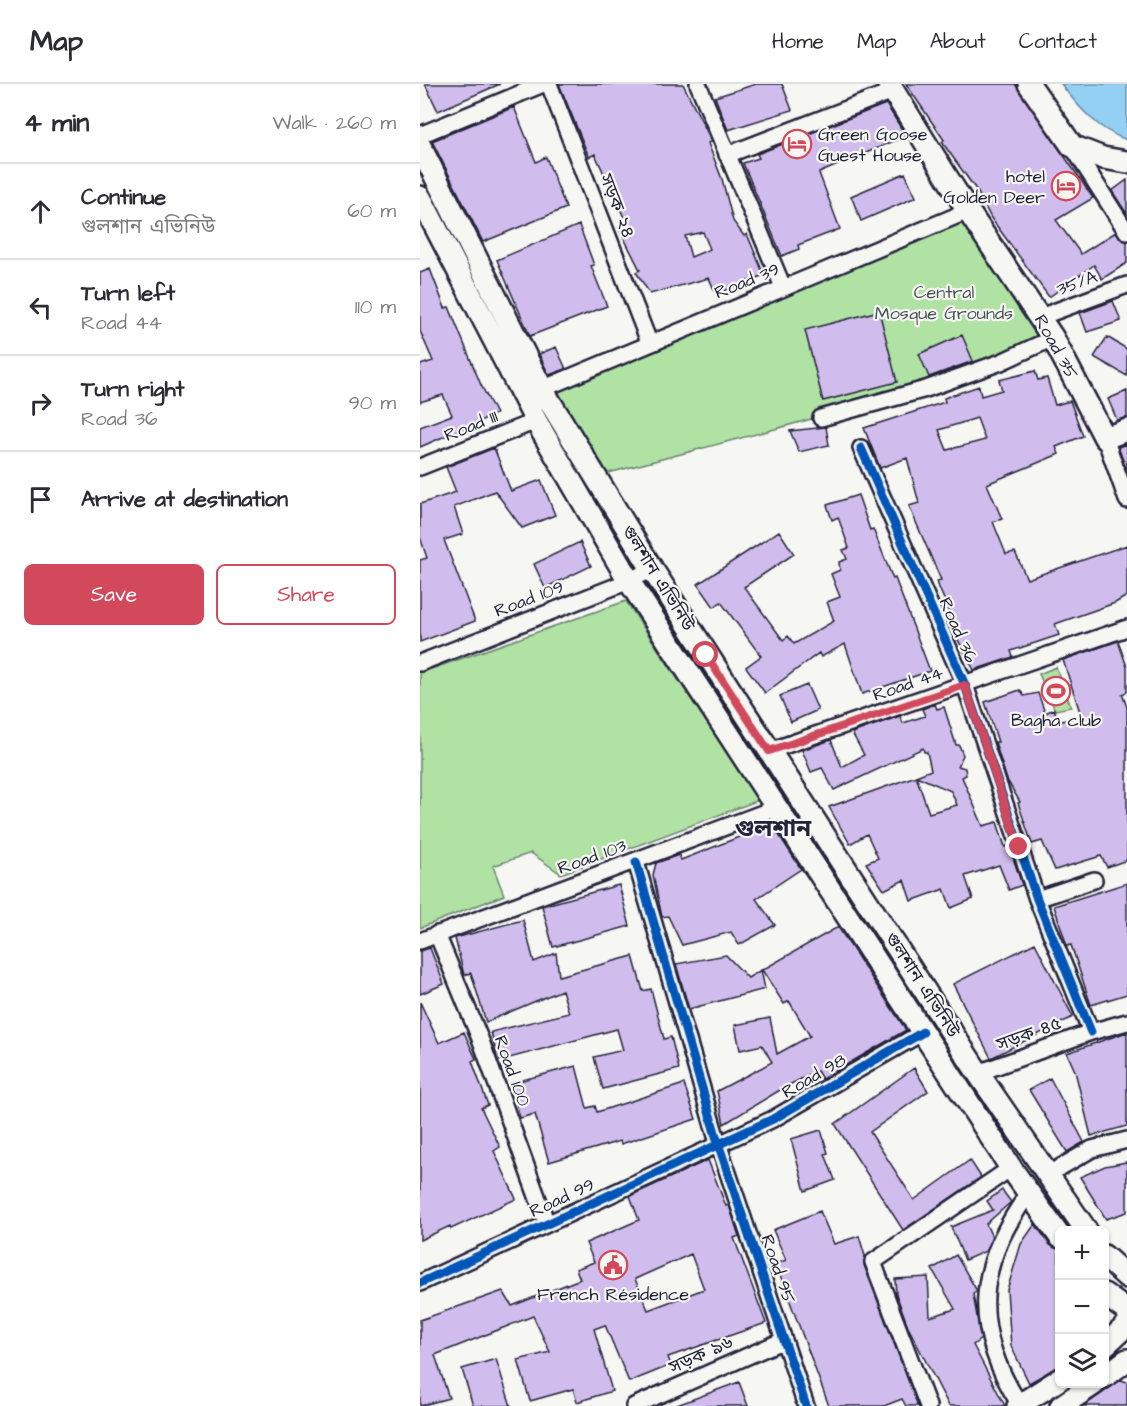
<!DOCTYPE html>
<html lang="en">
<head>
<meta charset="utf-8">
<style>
	:root { --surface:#fff; --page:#f2f2f3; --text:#2b2b33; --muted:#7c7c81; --line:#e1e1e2; --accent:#d1495b }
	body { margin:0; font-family:"Architects Daughter","Noto Sans Bengali",sans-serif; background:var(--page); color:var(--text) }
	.controls { position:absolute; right:18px; bottom:18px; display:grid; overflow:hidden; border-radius:9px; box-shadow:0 2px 4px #0004 }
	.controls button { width:54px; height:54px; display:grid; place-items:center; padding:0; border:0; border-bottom:2px solid var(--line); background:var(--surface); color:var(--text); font:30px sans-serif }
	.stop { position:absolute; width:18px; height:18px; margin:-14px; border:4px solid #d1495b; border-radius:50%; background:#fff }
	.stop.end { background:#d1495b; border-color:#fff; box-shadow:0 2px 6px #0008 }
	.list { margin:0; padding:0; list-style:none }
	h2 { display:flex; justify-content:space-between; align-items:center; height:78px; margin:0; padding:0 24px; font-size:26px }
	h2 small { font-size:20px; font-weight:400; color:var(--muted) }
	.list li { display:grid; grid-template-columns:39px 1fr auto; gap:18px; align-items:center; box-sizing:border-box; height:96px; padding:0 24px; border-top:2px solid var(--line) }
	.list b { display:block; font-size:22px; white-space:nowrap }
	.list p { margin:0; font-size:20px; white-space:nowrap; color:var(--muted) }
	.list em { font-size:20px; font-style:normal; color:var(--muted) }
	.actions { display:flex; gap:12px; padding:18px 24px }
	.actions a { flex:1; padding:14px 0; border:2px solid var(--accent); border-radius:9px; text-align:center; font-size:21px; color:var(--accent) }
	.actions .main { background:var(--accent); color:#fff }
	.icon { flex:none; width:33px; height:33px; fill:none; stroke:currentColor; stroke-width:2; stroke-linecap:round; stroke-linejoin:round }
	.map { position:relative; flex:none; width:707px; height:1322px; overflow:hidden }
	header { display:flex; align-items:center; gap:36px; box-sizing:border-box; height:84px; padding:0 30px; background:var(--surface); border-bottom:2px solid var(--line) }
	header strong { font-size:28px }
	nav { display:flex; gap:33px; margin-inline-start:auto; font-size:21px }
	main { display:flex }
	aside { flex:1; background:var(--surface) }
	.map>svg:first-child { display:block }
</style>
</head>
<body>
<header>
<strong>Map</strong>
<nav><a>Home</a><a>Map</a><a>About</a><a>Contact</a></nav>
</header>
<main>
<aside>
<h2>4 min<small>Walk · 260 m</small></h2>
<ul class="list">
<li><svg class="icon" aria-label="ahead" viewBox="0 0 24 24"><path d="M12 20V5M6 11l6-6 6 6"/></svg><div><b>Continue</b><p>গুলশান এভিনিউ</p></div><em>60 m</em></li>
<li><svg class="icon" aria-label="left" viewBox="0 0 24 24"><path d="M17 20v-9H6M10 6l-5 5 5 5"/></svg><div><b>Turn left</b><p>Road 44</p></div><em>110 m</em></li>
<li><svg class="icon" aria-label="right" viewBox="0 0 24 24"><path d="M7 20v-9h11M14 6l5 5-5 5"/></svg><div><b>Turn right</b><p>Road 36</p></div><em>90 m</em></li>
<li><svg class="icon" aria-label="arrive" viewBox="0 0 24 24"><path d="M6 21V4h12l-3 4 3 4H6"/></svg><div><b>Arrive at destination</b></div></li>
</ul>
<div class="actions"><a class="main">Save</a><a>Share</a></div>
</aside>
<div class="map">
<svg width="707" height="1322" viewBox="0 0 707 1322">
	<rect width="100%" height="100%" fill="#f6f6f2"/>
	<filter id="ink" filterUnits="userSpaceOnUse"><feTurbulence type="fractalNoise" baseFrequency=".0167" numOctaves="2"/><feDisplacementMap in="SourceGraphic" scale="12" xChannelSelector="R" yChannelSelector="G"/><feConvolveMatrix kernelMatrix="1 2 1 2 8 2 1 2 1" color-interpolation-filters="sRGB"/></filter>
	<g filter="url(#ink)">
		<path fill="#afe2a3" stroke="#68826f" stroke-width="1.5" d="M549 131 636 250C491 315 333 350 181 391L130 304Z
			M206 517 287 639 342 715 141 790 111 769 73 782 84 811 0 844V589Z
			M636 583 651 623 635 626 619 590Z"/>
		<path fill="#93d0f4" stroke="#668aaa" stroke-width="1.5" d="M641 0H707V56C678 46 659 24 641 0Z"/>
		<path fill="#d1bded" stroke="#22223b" stroke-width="1.5" fill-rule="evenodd" d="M5 0H80L18 27Z
			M139 0H263L292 58 288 59 302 95 313 137 324 152 327 150 344 191 296 210 289 194 230 210 216 188 220 186 199 144 207 140 175 70 169 73ZM283 148 290 165 271 173 265 152Z
			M336 0H362L372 26 308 46 295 13Z
			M486 0H595L673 114 636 136 661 170 696 148 707 158V179L682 195 674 181 629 213 571 134 557 107 522 58 524 56Z
			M466 20 486 52 399 89 420 145 378 161 379 165 362 172 323 79 339 74 337 70Z
			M94 23 116 78 126 73 146 124 63 158 12 57Z
			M485 89 496 113 441 137 431 112Z
			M707 96V130L692 107Z
			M159 141 174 181 171 182 187 222 110 252 77 176Z
			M10 185 25 224 29 223 61 301 76 330 0 363V343L32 331 23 311 0 318V281L13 277 0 247V189Z
			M693 217 701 237 667 248 660 229Z
			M459 227 477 298 403 317 385 246Z
			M542 251 553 277 509 293 499 270Z
			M687 253 707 265V292L674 273Z
			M136 263 146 285 129 291 119 270Z
			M615 287 618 296 627 294 635 321 650 317 663 352 636 363 639 370 567 400 582 435 573 438 586 470 595 468 607 495 707 461V512L695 519 635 540 639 551 591 567 593 573 554 586 526 533 531 531 519 504 517 497 521 496 489 422 499 419 487 374 460 384 444 344 525 318 524 314 559 302 561 312 582 306 579 296ZM557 334 565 356 527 366 519 346Z
			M707 307V334L697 336 688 315Z
			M406 343 409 361 379 368 370 347Z
			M707 360V387L698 363Z
			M74 364 91 407 121 396 135 431 102 444 75 407 34 423 43 450 24 456 55 537 0 558V476L7 474 0 453V420L36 408 26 383Z
			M438 411 450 446 453 445 473 495 475 494 510 587 442 610 425 560 401 573 399 569 345 609 326 583 341 572 301 518 294 523 278 500 359 447 374 470 324 503 363 556 368 552 374 560 414 537 407 518 420 513 411 490 420 486 419 478 427 475 423 466 429 464 418 433 412 436 407 421Z
			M160 458 171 482 125 504 114 480Z
			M698 557 707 583V608L702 610 707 623V776L687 783 681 772 635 786 622 757 612 760 598 719 600 718 587 696 580 674 575 658H578L565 618 600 606 604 612 618 609 625 629 634 625 639 638 661 631 643 576Z
			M387 601 398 626 371 638 360 612Z
			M515 620 517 625 524 623 536 661H539L543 671 538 682 545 684 546 691 542 693 563 742 577 738 585 763 589 761 602 801 589 806 579 781 545 792 553 815 531 824 524 805 491 817 484 796 464 806 446 779 458 774 447 750 430 760 409 723 496 692 509 729 537 721 531 707 496 692 511 686 507 668H504L503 664 414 706 402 684 391 688 382 666 411 656 422 683 444 671 432 649 480 632 483 639 505 632 502 625Z
			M352 740 381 785 336 815 355 841 319 861 311 848 262 861 248 832 242 833 233 791 236 779 259 771 261 776Z
			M707 799V910L671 921 651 861 647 862 634 822Z
			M199 801 210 842 133 863 122 822Z
			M103 836 114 878 136 869 139 892 213 872 223 907 231 905 244 955 251 953 259 985 183 1005 174 973 203 966 197 945 78 977 71 948 149 929 142 906 66 938 51 889 44 891 35 854Z
			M418 843 486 946 402 995 397 987 365 1003 304 1040 297 1007 352 978 342 961 320 966 315 941 350 934 357 970 390 952 369 917 364 920 342 886Z
			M615 859 653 933 571 974 533 900Z
			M10 864 24 900 0 910V867Z
			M306 871 328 894 341 886 345 905 269 925 256 880Z
			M0 918 19 959 44 948 56 975 52 977 68 1021 61 1024 80 1063 74 1067 96 1115 31 1145 30 1142 0 1156Z
			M707 948V1042L671 1052 655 987 647 969Z
			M156 982 167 1024 175 1022 177 1028 264 1000 276 1035 201 1060 200 1057 129 1078 115 1030 100 1034 91 999Z
			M494 984 508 1007 450 1048 494 1116 550 1076 561 1093 483 1146 415 1040Z
			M630 994 664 1058 647 1068 609 1006Z
			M401 1046 408 1069 405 1070 415 1096 385 1107 371 1055Z
			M288 1076 306 1122 309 1121 319 1152 314 1154 346 1239 248 1273 251 1281 209 1298 185 1241 174 1245 192 1307 157 1318 153 1305 110 1317 98 1276 130 1268 113 1232 15 1271 29 1314 0 1322V1236L83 1207 92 1222 160 1195 156 1185 174 1178 166 1159 219 1136 210 1112ZM271 1170 284 1205 228 1226 215 1195Z
			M707 1078V1128L686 1135 660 1093 685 1082Z
			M582 1106 591 1118 566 1140 572 1153 566 1167 545 1176 531 1143 573 1126 567 1117Z
			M400 1127 414 1160 439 1152 445 1172 444 1181 498 1322H486L482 1315 464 1322H409L356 1180 366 1176 353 1146Z
			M615 1140 630 1161 639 1165V1282L609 1299 591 1262 587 1206 601 1160Z
			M536 1171 557 1207 553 1210 561 1255 553 1261 585 1322H529L489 1245 476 1210 475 1195 508 1193 510 1233 535 1225 512 1185Z
			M76 1275 91 1322H53L42 1285Z
			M701 1296 707 1298V1322H664Z
			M319 1298 328 1322H257V1321Z"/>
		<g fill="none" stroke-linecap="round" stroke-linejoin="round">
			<g stroke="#22223b" stroke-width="20">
				<path id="minor" d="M129 0 229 258
					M278 0 363 203
					M0 51 123 0
					M652 62 707 148
					M307 71 473 7
					M620 233 707 201
					M122 305 548 127
					M401 334 506 305 581 278 633 254
					M685 354 707 416
					M441 364 545 601 617 815 671 948
					M0 383 116 337
					M0 579 209 497 232 485
					M349 667 707 544
					M216 778 298 1059 386 1322
					M617 815 674 796
					M17 850 61 957 127 1140
					M0 857 356 724
					M558 989 671 948 707 938
					M627 1091 672 1065 707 1056
					M0 1199 353 1035 503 948
					M600 1321C551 1244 555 1182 609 1109
					M214 1322 364 1256
					M508 1322 453 1178 591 1084"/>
			</g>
			<g stroke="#22223b" stroke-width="26">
				<path id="secondary" d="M469 0 548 127 633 254 685 354 707 346
					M609 0 652 62 683 74 707 78
					M0 62 122 305 232 485 558 989 666 1146
					M0 113 116 337 209 497 591 1084 640 1153
					M684 1172 707 1193
					M684 1210 707 1227
					M684 1262 707 1241
					M684 1293 707 1276
					M598 1322 640 1295
					M641 1322 674 1300"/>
			</g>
			<use href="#minor" stroke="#f6f6f2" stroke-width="15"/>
			<use href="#secondary" stroke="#f6f6f2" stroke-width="21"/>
			<g stroke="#f6f6f2" stroke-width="13">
				<path id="cycleway" d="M441 364 545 601 617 815 671 948
					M216 778 298 1059 386 1322
					M0 1199 353 1035 503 948"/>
			</g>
			<use href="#cycleway" stroke="#0057b8" stroke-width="9"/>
		</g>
	</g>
	<g fill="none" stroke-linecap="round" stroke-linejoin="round" filter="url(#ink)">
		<path stroke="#d1495b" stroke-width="8" d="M286 571 349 667 545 601 599 763"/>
	</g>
	<defs>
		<g id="hotel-ring" transform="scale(1.5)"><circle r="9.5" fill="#f6f6f2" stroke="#d1495b" stroke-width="1.5"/><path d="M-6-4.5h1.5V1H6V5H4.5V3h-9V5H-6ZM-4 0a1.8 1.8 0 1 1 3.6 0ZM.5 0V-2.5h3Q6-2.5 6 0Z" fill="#d1495b"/></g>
		<g id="stadium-ring" transform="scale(1.5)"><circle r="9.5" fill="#f6f6f2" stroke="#d1495b" stroke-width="1.5"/><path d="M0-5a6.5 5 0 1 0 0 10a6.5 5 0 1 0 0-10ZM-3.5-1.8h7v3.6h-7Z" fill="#d1495b"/></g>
		<g id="civic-ring" transform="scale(1.5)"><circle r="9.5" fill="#f6f6f2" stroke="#d1495b" stroke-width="1.5"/><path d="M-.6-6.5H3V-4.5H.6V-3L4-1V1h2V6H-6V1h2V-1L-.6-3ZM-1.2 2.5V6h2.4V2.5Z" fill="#d1495b"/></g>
	</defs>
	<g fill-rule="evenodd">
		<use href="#hotel-ring" x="377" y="60"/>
		<use href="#hotel-ring" x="646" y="102"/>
		<use href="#stadium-ring" x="636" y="607"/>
		<use href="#civic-ring" x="193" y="1181"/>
	</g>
	<g text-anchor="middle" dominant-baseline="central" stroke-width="4.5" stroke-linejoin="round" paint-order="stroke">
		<g font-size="18" fill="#22223b" stroke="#f6f6f2">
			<text x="398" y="50" text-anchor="start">Green Goose<tspan x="398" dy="21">Guest House</tspan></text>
			<text x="625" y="92" text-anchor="end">hotel<tspan x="625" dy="21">Golden Deer</tspan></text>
			<text x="636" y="636">Bagha club</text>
			<text x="193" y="1210">French Résidence</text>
		</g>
		<g font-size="18" fill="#22223b" stroke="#f6f6f2">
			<text transform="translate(197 122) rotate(69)">সড়ক ২৪</text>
			<text transform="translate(327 197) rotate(-22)">Road 39</text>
			<text transform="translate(657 199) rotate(-20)">35/A</text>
			<text transform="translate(636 263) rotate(61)">Road 35</text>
			<text transform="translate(51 342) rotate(-22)">Road 111</text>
			<text transform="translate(238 494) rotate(58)">গুলশান এভিনিউ</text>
			<text transform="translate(109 515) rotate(-21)">Road 109</text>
			<text transform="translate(538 546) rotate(66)">Road 36</text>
			<text transform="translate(488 600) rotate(-19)">Road 44</text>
			<text transform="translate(172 773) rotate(-20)">Road 103</text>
			<text transform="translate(502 901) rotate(57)">গুলশান এভিনিউ</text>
			<text transform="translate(609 950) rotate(-20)">সড়ক ৪৫</text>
			<text transform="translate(92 987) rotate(70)">Road 100</text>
			<text transform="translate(394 992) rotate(-30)">Road 98</text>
			<text transform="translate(142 1114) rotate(-25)">Road 99</text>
			<text transform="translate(358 1185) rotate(71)">Road 95</text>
			<text transform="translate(281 1271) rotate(-24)">সড়ক ৯৬</text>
		</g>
		<g font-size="18" fill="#455255" stroke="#f6f6f2">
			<text x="524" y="208">Central<tspan x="524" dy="21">Mosque Grounds</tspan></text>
		</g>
		<g font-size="24" font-weight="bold" fill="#22223b" stroke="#f6f6f2">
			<text x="353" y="745">গুলশান</text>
		</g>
	</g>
</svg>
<div class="controls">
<button>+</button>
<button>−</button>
<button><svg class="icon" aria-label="layers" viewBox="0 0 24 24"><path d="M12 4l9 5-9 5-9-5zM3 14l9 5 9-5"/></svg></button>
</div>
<div class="stop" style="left:286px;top:571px"></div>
<div class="stop end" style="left:599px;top:763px"></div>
</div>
</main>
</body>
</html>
